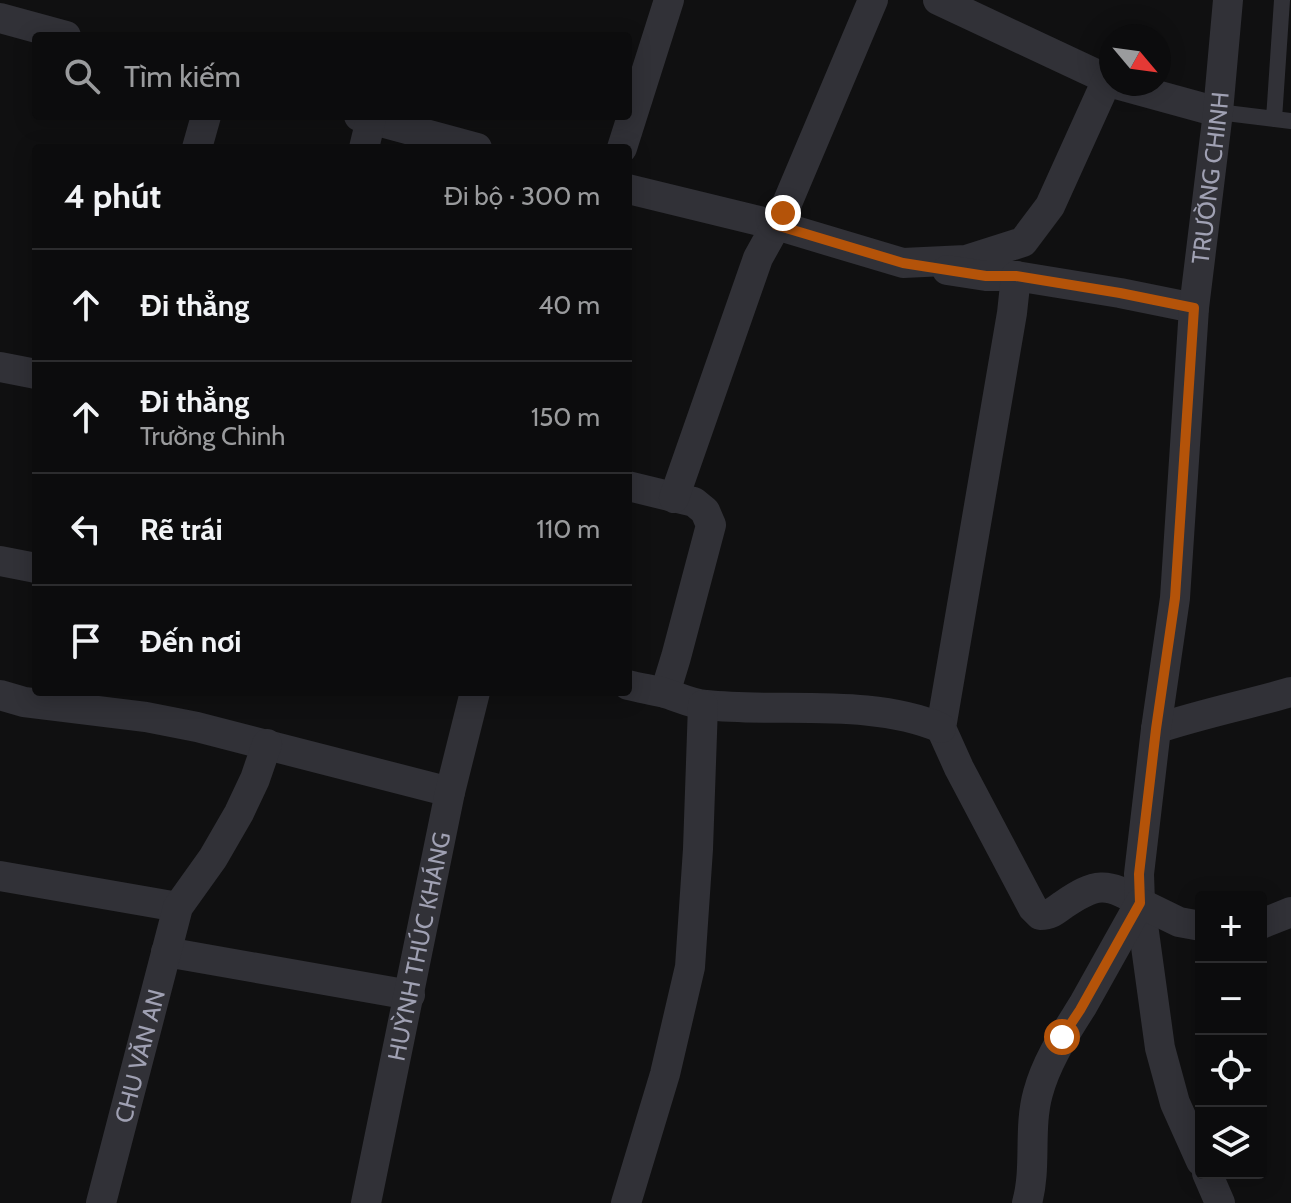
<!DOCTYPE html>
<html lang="vi">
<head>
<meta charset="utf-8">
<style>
	:root { --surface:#0c0c0d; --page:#1a1a1b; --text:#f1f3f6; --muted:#9a9b9d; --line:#2c2c2e }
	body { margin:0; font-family:Cabin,sans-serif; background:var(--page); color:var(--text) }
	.controls { position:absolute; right:24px; bottom:24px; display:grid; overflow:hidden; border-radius:8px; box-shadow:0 4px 20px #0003 }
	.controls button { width:72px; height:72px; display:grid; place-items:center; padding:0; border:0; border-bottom:2px solid var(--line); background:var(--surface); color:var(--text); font:40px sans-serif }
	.compass { position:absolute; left:1099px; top:24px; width:72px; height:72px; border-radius:50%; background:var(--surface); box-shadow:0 4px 20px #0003; rotate:119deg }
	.stop { position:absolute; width:24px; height:24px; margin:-18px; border:6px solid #b45309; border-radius:50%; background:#fff }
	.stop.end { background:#b45309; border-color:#fff; box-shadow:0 2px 8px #0008 }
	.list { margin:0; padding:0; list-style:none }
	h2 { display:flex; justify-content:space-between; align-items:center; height:104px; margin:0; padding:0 32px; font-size:34px }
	h2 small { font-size:26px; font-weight:400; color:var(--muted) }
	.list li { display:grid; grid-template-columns:52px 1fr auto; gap:24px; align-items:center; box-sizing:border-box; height:112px; padding:0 32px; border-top:2px solid var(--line) }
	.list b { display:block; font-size:30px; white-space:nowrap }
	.list p { margin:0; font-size:26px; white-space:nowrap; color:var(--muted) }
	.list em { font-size:26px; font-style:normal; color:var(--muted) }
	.icon { flex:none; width:44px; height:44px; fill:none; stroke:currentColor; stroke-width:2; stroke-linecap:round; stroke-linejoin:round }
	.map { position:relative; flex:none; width:1291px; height:1203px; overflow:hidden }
	.search { position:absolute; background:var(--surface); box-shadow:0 4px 20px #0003; left:32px; top:32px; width:600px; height:88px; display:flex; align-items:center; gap:20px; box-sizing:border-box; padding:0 28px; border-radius:8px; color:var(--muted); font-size:30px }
	.panel { position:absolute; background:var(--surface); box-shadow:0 4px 20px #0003; left:32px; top:144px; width:600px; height:552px; border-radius:8px }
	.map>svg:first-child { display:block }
</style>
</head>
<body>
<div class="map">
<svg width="1291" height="1203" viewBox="0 0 1291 1203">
	<rect width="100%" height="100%" fill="#101011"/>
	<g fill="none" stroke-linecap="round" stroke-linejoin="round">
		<path stroke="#313137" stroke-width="16" d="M1218 112 1291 121
			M1274 119 1282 0"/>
		<g stroke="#313137" stroke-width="30">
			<path d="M938 0 1111 81"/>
			<path d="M0 18 66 36"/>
			<path d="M1116 84 1218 112"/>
			<path d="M359 116 477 148"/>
			<path d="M197 148 206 116"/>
			<path d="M364 148 371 119"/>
			<path d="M622 148 669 0"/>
			<path d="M628 189 776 225 903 263 966 260 1023 242 1050 206 1107 80"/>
			<path d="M947 270 986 276H1016L1120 293 1194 308"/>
			<path d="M1016 276 1012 313 941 728 959 768 1033 908 1040 915C1050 915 1055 911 1063 905 1095 883 1107 881 1140 903"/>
			<path d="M0 367 36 374"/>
			<path d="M628 486 694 502 705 511 711 525 676 657 665 693"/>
			<path d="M674 498 758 258 783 213 873 0"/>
			<path d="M0 561 36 568"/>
			<path d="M628 685C640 688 653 690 665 693 678 697 692 704 706 705 781 713 871 698 941 728"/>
			<path d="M0 695 24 702 146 717 197 727 450 792"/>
			<path d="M1156 729C1201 714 1246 705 1291 692"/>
			<path d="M0 876 178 907"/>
			<path d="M1261 924 1291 912"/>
			<path d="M166 952 410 995"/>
			<path id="s1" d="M1201 1161 1175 1103 1160 1048 1140 903 1139 874 1156 729 1175 598 1194 308 1218 112 1228 0"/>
			<path d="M1207 1173 1220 1203"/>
			<path id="s2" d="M101 1203 178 907 213 858 239 813 255 779 267 744"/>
			<path id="s3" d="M366 1203 450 792 475 692"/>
			<path d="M626 1203 665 1074 690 967 698 849 703 705"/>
			<path d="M1027 1203C1037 1167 1028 1129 1038 1093 1047 1060 1065 1034 1083 1005 1102 971 1121 937 1140 903L1179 922 1201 926"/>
		</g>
	</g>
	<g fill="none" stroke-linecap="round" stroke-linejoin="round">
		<path stroke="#b45309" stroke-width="10" d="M783 213 776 225 903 263 986 276H1016L1120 293 1194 308 1175 598 1156 729 1139 874 1140 903 1080 1010 1062 1037"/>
	</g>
	<g text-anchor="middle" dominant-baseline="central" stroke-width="7" stroke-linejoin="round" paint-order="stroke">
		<g font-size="24" fill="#a0a1b3" stroke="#0b0b0c">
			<text stroke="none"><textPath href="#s1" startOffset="996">TRƯỜNG CHINH</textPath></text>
			<text stroke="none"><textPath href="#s3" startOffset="262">HUỲNH THÚC KHÁNG</textPath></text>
			<text stroke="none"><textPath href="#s2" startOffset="152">CHU VĂN AN</textPath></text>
		</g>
	</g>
</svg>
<div class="controls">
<button>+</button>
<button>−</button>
<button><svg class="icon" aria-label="locate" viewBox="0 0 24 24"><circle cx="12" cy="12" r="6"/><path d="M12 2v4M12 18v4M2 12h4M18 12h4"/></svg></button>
<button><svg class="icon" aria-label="layers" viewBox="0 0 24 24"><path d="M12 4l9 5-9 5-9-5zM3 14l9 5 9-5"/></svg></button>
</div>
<svg class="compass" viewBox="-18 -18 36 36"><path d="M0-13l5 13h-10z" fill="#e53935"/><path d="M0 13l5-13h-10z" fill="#9a9b9d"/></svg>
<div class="stop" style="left:1062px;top:1037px"></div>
<div class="stop end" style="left:783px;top:213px"></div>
<div class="search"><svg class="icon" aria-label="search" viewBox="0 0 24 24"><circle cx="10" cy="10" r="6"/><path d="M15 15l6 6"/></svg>Tìm kiếm</div>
<section class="panel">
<h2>4 phút<small>Đi bộ · 300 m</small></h2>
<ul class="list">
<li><svg class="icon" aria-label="ahead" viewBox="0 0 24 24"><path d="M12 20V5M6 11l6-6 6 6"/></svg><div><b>Đi thẳng</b></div><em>40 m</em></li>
<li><svg class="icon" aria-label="ahead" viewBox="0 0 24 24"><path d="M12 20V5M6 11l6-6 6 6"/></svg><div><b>Đi thẳng</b><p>Trường Chinh</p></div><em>150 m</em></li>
<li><svg class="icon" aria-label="left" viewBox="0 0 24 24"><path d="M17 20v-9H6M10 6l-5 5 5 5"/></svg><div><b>Rẽ trái</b></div><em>110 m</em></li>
<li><svg class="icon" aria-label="arrive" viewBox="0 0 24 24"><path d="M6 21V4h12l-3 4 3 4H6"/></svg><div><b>Đến nơi</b></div></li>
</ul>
</section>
</div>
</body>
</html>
